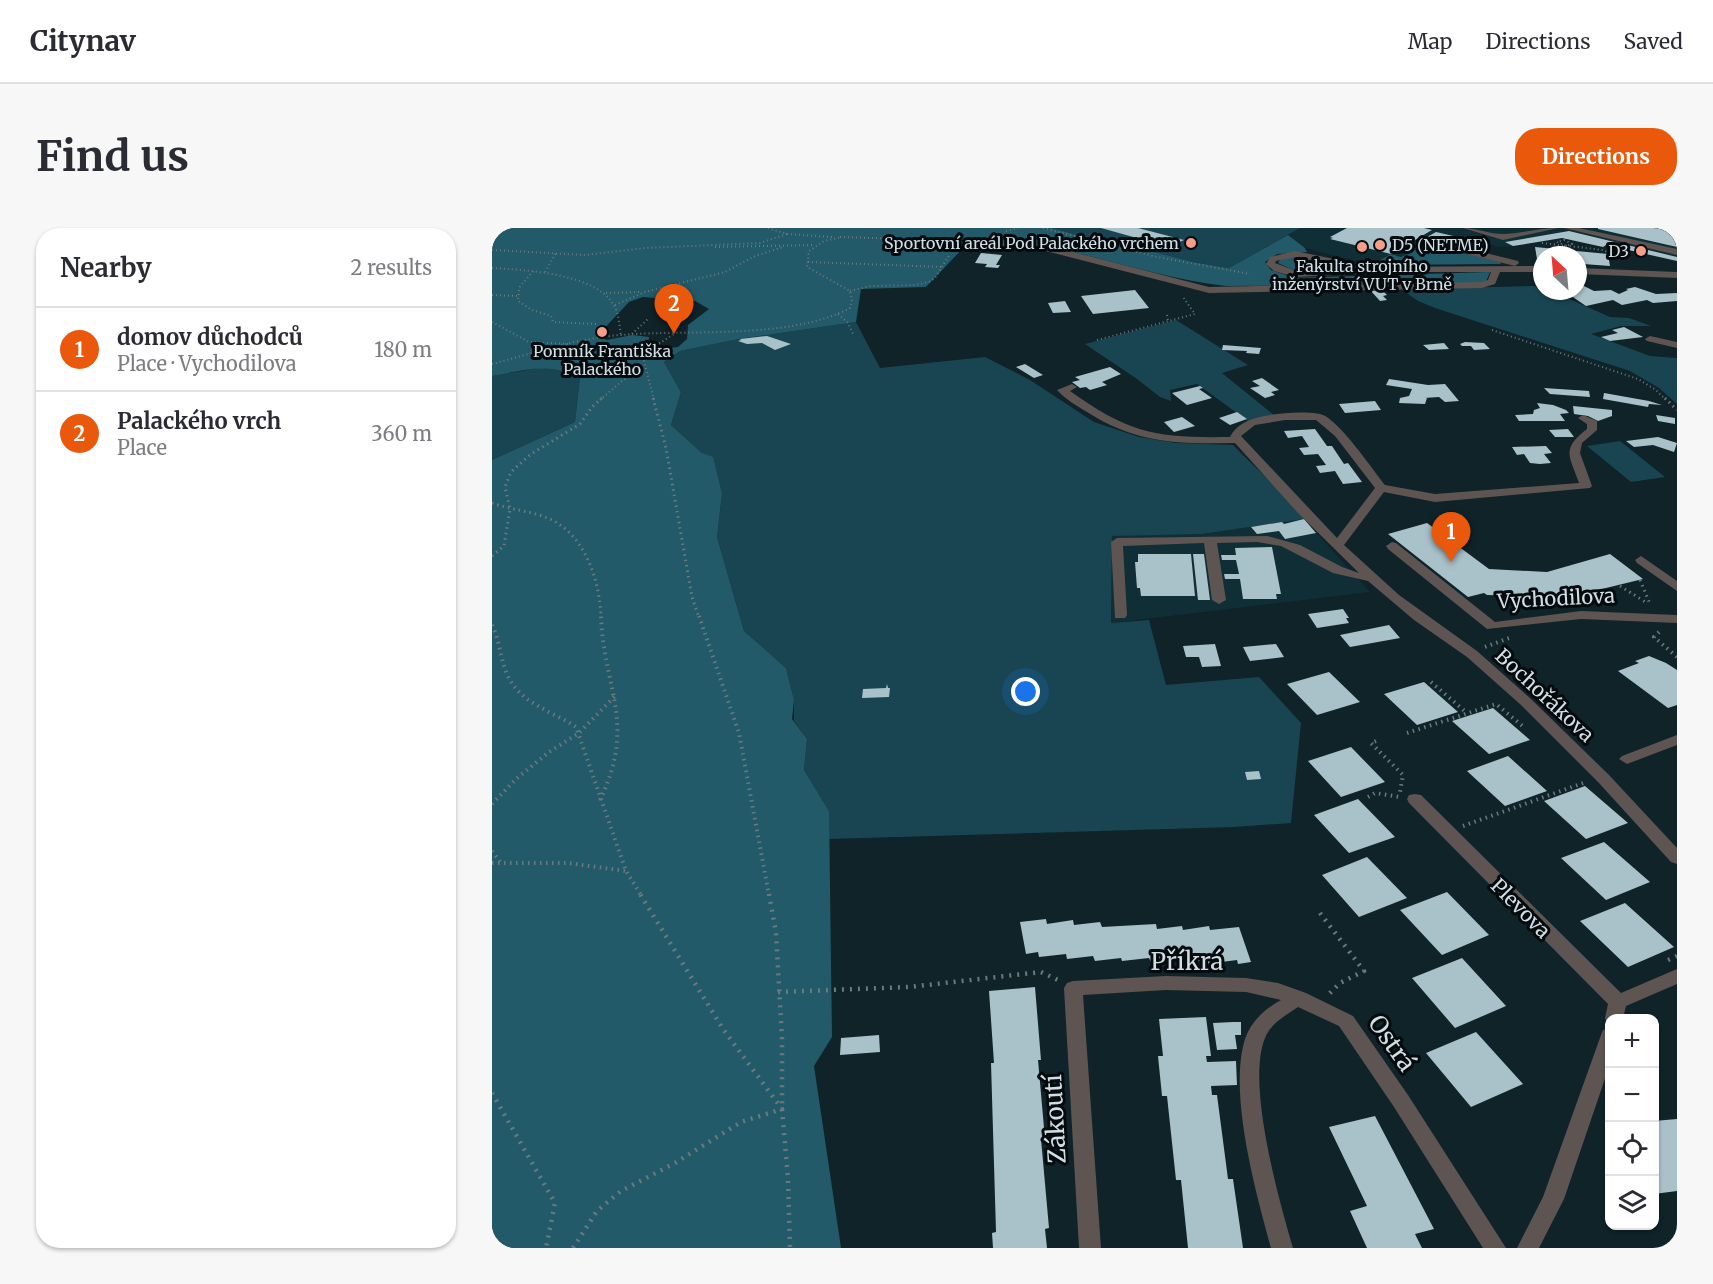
<!DOCTYPE html>
<html lang="en">
<head>
<meta charset="utf-8">
<style>
	:root { --surface:#fff; --page:#f7f7f7; --text:#2b2b33; --muted:#7c7c81; --line:#e1e1e2; --accent:#ea580c }
	body { margin:0; font-family:Merriweather,serif; background:var(--page); color:var(--text) }
	.controls { position:absolute; right:18px; bottom:18px; display:grid; overflow:hidden; border-radius:12px; box-shadow:0 2px 4px #0004 }
	.controls button { width:54px; height:54px; display:grid; place-items:center; padding:0; border:0; border-bottom:2px solid var(--line); background:var(--surface); color:var(--text); font:30px sans-serif }
	.compass { position:absolute; left:1041px; top:18px; width:54px; height:54px; border-radius:50%; background:var(--surface); box-shadow:0 2px 4px #0004; rotate:334deg }
	.you { position:absolute; left:534px; top:464px; width:21px; height:21px; margin:-15px; border:4px solid #fff; border-radius:50%; background:#1a73e8; box-shadow:0 0 0 9px #1a73e833 }
	.badge { display:grid; place-items:center; width:39px; height:39px; border-radius:50%; background:var(--accent); color:#fff; font-size:20px; font-weight:700 }
	.pin { position:absolute; translate:-50% -50px; filter:drop-shadow(0 2px 3px #0008) }
	.pin::after { content:''; position:absolute; top:32px; width:21px; height:18px; background:inherit; clip-path:polygon(0 0,100% 0,50% 100%) }
	.list { margin:0; padding:0; list-style:none }
	h2 { display:flex; justify-content:space-between; align-items:center; height:78px; margin:0; padding:0 24px; font-size:26px }
	h2 small { font-size:20px; font-weight:400; color:var(--muted) }
	.list li { display:grid; grid-template-columns:39px 1fr auto; gap:18px; align-items:center; box-sizing:border-box; height:84px; padding:0 24px; border-top:2px solid var(--line) }
	.list b { display:block; font-size:22px; white-space:nowrap }
	.list p { margin:0; font-size:20px; white-space:nowrap; color:var(--muted) }
	.list em { font-size:20px; font-style:normal; color:var(--muted) }
	.icon { flex:none; width:33px; height:33px; fill:none; stroke:currentColor; stroke-width:2; stroke-linecap:round; stroke-linejoin:round }
	.map { position:relative; flex:none; width:1185px; height:1020px; overflow:hidden; border-radius:24px }
	header { display:flex; align-items:center; gap:36px; box-sizing:border-box; height:84px; padding:0 30px; background:var(--surface); border-bottom:2px solid var(--line) }
	header strong { font-size:28px }
	nav { display:flex; gap:33px; margin-inline-start:auto; font-size:21px }
	.intro { display:flex; align-items:center; justify-content:space-between; box-sizing:border-box; height:144px; padding:0 36px }
	h1 { margin:0; font-size:42px }
	.button { padding:15px 27px; border-radius:24px; background:var(--accent); color:#fff; font-size:21px; font-weight:700 }
	main { display:flex; gap:36px; padding:0 36px }
	aside { flex:1; background:var(--surface); border-radius:24px; box-shadow:0 2px 4px #0004 }
	.map>svg:first-child { display:block }
</style>
</head>
<body>
<header>
<strong>Citynav</strong>
<nav><a>Map</a><a>Directions</a><a>Saved</a></nav>
</header>
<div class="intro"><h1>Find us</h1><a class="button">Directions</a></div>
<main>
<aside>
<h2>Nearby<small>2 results</small></h2>
<ul class="list">
<li><span class="badge">1</span><div><b>domov důchodců</b><p>Place · Vychodilova</p></div><em>180 m</em></li>
<li><span class="badge">2</span><div><b>Palackého vrch</b><p>Place</p></div><em>360 m</em></li>
</ul>
</aside>
<div class="map">
<svg width="1185" height="1020" viewBox="0 0 1185 1020">
	<rect width="100%" height="100%" fill="#0f2329"/>
	<path fill="#102e36" d="M808 0H1185V33L1114 17 1119 13 1077 3 1014 14 1021 18 1008 19 996 16 980 26 931 18 909 29 899 26 879 37 813 20 796 7Z
		M812 291 878 364 619 395 620 307 710 306Z"/>
	<path fill="#184551" d="M560 0H808L737 40 701 34 659 23 653 25Z
		M1042 58 1050 60V63L1071 66 1075 70 1118 89 1137 90 1159 98H1129L1099 106 1158 128 1185 130V176L1167 160 1138 143 943 80 926 73 909 61Z
		M684 92 756 137 730 145 783 188 756 193 705 156 678 162 679 173 668 169 645 151 593 116Z
		M364 94 388 140 493 129 538 152 602 194 647 209 684 215 741 217C765 242 791 263 812 291L710 306 620 308 619 395 657 392 674 457 767 449 809 495 799 595 742 599 337 611V583L312 542 315 511 302 493V472L294 440 252 403 225 309 230 266 210 225 179 197 189 164 172 134 188 123 247 111Z
		M46 140H68L88 149 83 194 0 232V148Z
		M1128 213 1173 249 1139 254 1095 218Z"/>
	<path fill="#235a69" fill-rule="evenodd" d="M0 0H560L653 25 659 23 701 34 737 40 796 7 813 20 815 24 785 26 773 34 779 42 797 48V50L998 44 993 56 734 58C680 52 628 35 576 23 542 15 509 14 475 13L472 19 434 59 369 61 364 94 247 111 188 123 172 134 189 164 179 197 210 225 221 229 230 266 225 309 252 403 294 440 302 472 300 491 315 511 312 542 337 583 340 809 322 838 349 1020H0V232L83 194 88 149C55 134 35 142 0 148ZM151 69 203 73 217 81 196 97 195 111 186 119 154 123 157 109 140 107 115 112 105 108 137 74Z
		M940 17 1008 34 1009 36 879 37 899 26 909 29 931 18Z
		M801 28 859 40 803 43 786 35 788 32Z"/>
	<path fill="#a9c1c9" d="M609 0H646L692 12 677 19Z
		M855 0H932L940 2 899 26 838 11 841 10 838 9Z
		M1106 0H1185V19L1106 1Z
		M1077 3 1185 29V33L1114 17 1111 19 1070 10 1021 18 1013 14Z
		M944 4 996 16 988 21 935 9Z
		M1043 19 1116 26 1118 38 1091 36 1086 33V27H1050V32L1045 31Z
		M489 25 510 27 504 37H508L506 40 493 39 495 36 483 35Z
		M1086 57H1090L1102 63 1119 62 1127 66 1136 62 1134 61 1143 59 1164 66 1185 65V73L1161 75 1155 72 1130 77 1121 72 1094 78 1072 63 1088 62Z
		M643 62 657 80 601 86 589 68Z
		M890 62 895 67 891 68 895 72 888 73 879 63Z
		M573 73 579 84 561 85 556 75Z
		M1132 99 1151 109 1118 113 1109 109 1126 105 1120 102Z
		M275 108 299 116 283 122 270 115 255 116 246 113 249 112 248 111Z
		M973 114 992 115 998 121 982 122 979 118H970L968 116Z
		M952 115 957 121 937 122 931 117Z
		M731 117 769 120 767 126 754 125 755 123 730 122Z
		M533 136 551 147 542 150 524 139Z
		M618 139 629 146 610 154 615 157 598 162 594 159 588 160 580 154 588 152 583 149Z
		M770 150 787 162 779 164 783 167 773 170 758 160 768 158 760 153Z
		M897 151 936 157 953 156 967 173 953 174 947 169 932 170H935L933 176 907 175 908 170 917 168 920 161 894 157Z
		M708 158 711 160 707 161 720 170 695 177 680 165Z
		M1052 160 1097 163 1098 169 1058 166Z
		M1112 165 1157 173 1170 177 1157 176 1156 179 1111 171Z
		M883 173 889 182 853 185 847 176Z
		M1045 175 1061 177 1074 182 1077 185 1068 186 1073 193H1027L1023 187 1041 186 1042 182 1048 180Z
		M1081 178 1120 182V188L1106 193 1096 188 1082 186Z
		M745 184 755 191 738 197 727 190Z
		M1164 187 1183 190V196L1166 193Z
		M690 189 703 198 682 204 672 194Z
		M823 201 835 218H840L852 236 856 235 870 254 851 256 843 243 828 245 824 238 834 237 826 226 812 227 807 220 817 219 810 208 796 210 792 203Z
		M1076 201 1082 209H1063L1057 202Z
		M1166 209 1185 215 1182 224 1161 217 1142 219 1134 213Z
		M1054 218 1060 225 1052 226 1059 235 1048 236 1038 235 1032 226 1025 227 1020 219Z
		M812 291 824 305 793 311 787 303 765 306 759 299 790 294 792 296Z
		M935 295 997 341 1055 344 1118 326 1151 351 1077 369 995 367 992 365 976 369 896 306Z
		M780 319 789 366H784L785 371H751L748 351H733L732 346H747L744 332H730L729 327H744L743 320Z
		M646 326H699L703 368H649L648 360H645L643 334H646Z
		M701 326H712L718 372H706Z
		M851 381 857 390H854L857 395 825 400 816 386Z
		M897 397 908 410 858 419 848 407Z
		M723 416 729 438 710 439 707 429H694L691 418Z
		M784 416 792 429 758 433 751 419Z
		M1157 428 1174 435 1185 442V477L1176 480 1126 443 1147 435 1143 433Z
		M837 444 868 474 825 487 795 456Z
		M932 454 966 484 925 497 892 466Z
		M395 456 396 460H398L397 469 370 470 371 461 394 460Z
		M1001 480 1038 512 997 526 960 493Z
		M859 519 893 554 849 569 816 533Z
		M1016 528 1055 563 1013 578 975 543Z
		M767 543 769 551 755 552 753 544Z
		M1093 558 1136 595 1094 611 1052 573Z
		M866 571 903 609 857 625 822 587Z
		M1112 614 1158 654 1114 672 1069 630Z
		M875 629 915 670 867 689 830 647Z
		M955 664 997 707 950 727 908 682Z
		M1133 675 1182 719 1136 739 1088 693Z
		M554 691 555 696 581 692 582 697 608 694 610 699 664 696 665 701 690 698 691 702 717 698 718 702 747 699 759 734 746 736 745 732 714 736 713 732 687 735 685 731 659 734 657 730 630 733 629 730 603 733 601 728 575 731 574 726 547 729 546 724 534 726 528 694Z
		M970 730 1014 778 963 800 920 750Z
		M543 759 549 832H546L553 911H549L557 1000 553 1001 555 1020H501L500 1005 504 1004 499 835H502L497 763Z
		M714 789 719 828H714L715 834 744 833 745 857 719 858 720 867H725L736 951H741L751 1020H696L689 952H684L675 868H670L666 828H671L667 791Z
		M741 794H749V807H743L745 821 725 822 721 795Z
		M984 804 1031 856 979 879 934 825Z
		M387 807 388 824 348 827 349 810Z
		M883 888 942 1001 923 1006 930 1020H875L858 983 875 978 837 899Z
		M1185 891V963L1162 966V893Z"/>
	<g fill="none" stroke-linecap="round" stroke-linejoin="round">
		<path stroke="#6a7a7f" stroke-width="2" stroke-dasharray="1 3" stroke-linecap="butt" d="M276 0 295 6 340 9
			M551 0 665 29 758 46
			M514 3 526 0
			M348 9 412 11
			M1072 12 1080 16 1074 18 1065 14Z
			M1050 15 1111 22 1129 31
			M223 19 323 17
			M0 22 93 27 153 20 268 15 295 6
			M316 34 452 39
			M0 40C32 42 102 45 121 76 127 84 127 97 129 107
			M41 43 27 60 26 73 40 82 59 88 61 94 104 96 117 108
			M53 44 64 25
			M358 63 379 58 423 57 437 54 443 50 458 26
			M114 65 149 64
			M0 67 25 68
			M123 77 153 64 233 44 263 28 291 19
			M346 86 356 95 361 106
			M675 87 676 93
			M0 94 37 114 77 116
			M1000 102 1146 151 1164 162 1174 172
			M140 106 156 91
			M605 112 703 86 691 69
			M0 136C42 125 85 110 129 107 198 101 297 112 358 80L360 72 358 63 315 39 317 23 332 13 350 9
			M108 172 130 153 153 140
			M162 172 152 133 160 120 182 106"/>
		<path stroke="#6a7a7f" stroke-width="3" stroke-dasharray="1.5 4" stroke-linecap="butt" d="M161 170 174 220 200 369 207 390
			M1173 170 1185 182
			M0 275C19 282 40 283 58 291 94 308 108 354 109 390
			M0 328 12 318 18 281 13 259 19 244 39 226 88 196 100 179 110 170
			M1148 352 1158 376
			M1128 358 1155 375"/>
		<path stroke="#6a7a7f" stroke-width="4" stroke-dasharray="1.5 4.5" stroke-linecap="butt" d="M207 388 247 505 277 667
			M0 397C8 413 8 430 15 446 27 475 60 483 84 499L134 643 149 667
			M1167 404 1162 409 1185 429
			M993 419 1017 410
			M939 454 975 485
			M915 505 1004 476 1033 500
			M884 513 879 515 911 547 908 564
			M876 569 883 565 908 569
			M108 572C145 495 112 463 109 388
			M0 576 24 551 57 524 87 505 123 468
			M971 598 1094 554
			M0 623 8 634
			M0 635H76L134 643"/>
		<path stroke="#6a7a7f" stroke-width="4.5" stroke-dasharray="2 6" stroke-linecap="butt" d="M277 666 284 705 290 811V881L296 951 298 1020
			M828 685 872 743 848 755 837 766
			M1176 732 1185 728
			M286 764 417 759 549 744 568 753
			M0 865 63 975 54 1020
			M81 1020 105 983 129 963 183 935 249 894 290 881 231 801 148 666"/>
		<path fill="#5e5452" fill-rule="evenodd" d="M971 0C985 0 1000 7 1014 6 1031 5 1048 0 1066 0L1011 12Z
			M1072 0H1087L1185 21V27Z
			M424 9 554 17 717 59 989 54 996 52 999 44H895L804 49 782 43 774 36 778 29 803 23 882 39 1050 38V44H1008L1003 56 990 60 717 65 554 23 421 14V10ZM803 29 863 40 804 43 783 35 784 33Z
			M933 10 1026 33 1027 35 1023 38 934 16 915 25 908 23Z
			M1086 40 1185 44V50L1086 46Z
			M1158 108 1185 114V120L1155 113 1153 111Z
			M580 156 585 159 578 163C638 206 665 210 738 209 744 196 758 191 772 188 788 185 811 183 828 186 845 189 881 242 893 257L943 266 1087 255C1077 227 1069 221 1095 201V196L1086 190 1091 187 1105 193V202L1090 215 1088 225 1100 258 1098 260 943 274 892 264 852 317 907 367 985 423 1039 471 1117 547 1185 620V636L1179 634 1106 554 1029 477 975 429 922 392 876 353 841 345 789 318 765 314 725 315 734 372 727 376 720 372 712 315 631 318 635 387 633 390H623L619 314 625 310 775 308 808 317 850 339 867 345 806 285 743 215C686 216 645 216 595 184 585 178 573 171 565 162ZM793 192H824L843 208 883 260 845 310 749 208 763 197Z
			M900 314 904 315 1003 394 1089 383 1185 387V395L1089 391 995 401 896 321 894 318Z
			M1149 328 1185 353V363L1145 335 1143 332Z
			M1185 507V517L1135 536 1127 531 1130 528Z
			M923 566 929 567 1129 765 1185 741V756L1134 778 1131 790H1118V796L1115 795 1113 790 1116 776 917 575 915 571 917 567Z
			M674 748 754 750 786 755 814 765 861 788 916 867 1014 1020H991L902 879 847 798 806 779C793 788 779 795 773 810 754 856 787 972 801 1020H779C764 965 736 866 753 811 759 793 773 781 789 772L754 764 674 762 591 767 609 1020H587L572 760 575 755 581 753Z
			M1118 800V836L1072 971 1047 1020H1025L1051 969 1109 807 1111 802Z"/>
	</g>
	<g fill="#f49e88" stroke="#040b0e" stroke-width="2">
		<circle cx="699" cy="15" r="6"/>
		<circle cx="888" cy="17" r="6"/>
		<circle cx="870" cy="19" r="6"/>
		<circle cx="1149" cy="23" r="6"/>
		<circle cx="110" cy="104" r="6"/>
	</g>
	<g text-anchor="middle" dominant-baseline="central" stroke-width="6" stroke-linejoin="round" paint-order="stroke">
		<g font-size="16" fill="#d2dee2" stroke="#040b0e" text-anchor="end">
			<text x="687" y="15">Sportovní areál Pod Palackého vrchem</text>
			<text x="900" y="17" text-anchor="start">D5 (NETME)</text>
			<text x="1137" y="23">D3</text>
			<text x="870" y="38" text-anchor="middle">Fakulta strojního<tspan x="870" dy="18">inženýrství VUT v Brně</tspan></text>
			<text x="110" y="123" text-anchor="middle">Pomník Františka<tspan x="110" dy="18">Palackého</tspan></text>
		</g>
		<g font-size="20" fill="#d2dee2" stroke="#040b0e">
			<text transform="translate(1064 370) rotate(-3)">Vychodilova</text>
			<text transform="translate(1053 467) rotate(43)">Bochořákova</text>
			<text transform="translate(1029 680) rotate(45)">Plevova</text>
		</g>
		<g font-size="24" fill="#d2dee2" stroke="#040b0e">
			<text x="695" y="733">Příkrá</text>
			<text transform="translate(900 815) rotate(55)">Ostrá</text>
			<text transform="translate(563 891) rotate(-93)">Zákoutí</text>
		</g>
	</g>
</svg>
<div class="controls">
<button>+</button>
<button>−</button>
<button><svg class="icon" aria-label="locate" viewBox="0 0 24 24"><circle cx="12" cy="12" r="6"/><path d="M12 2v4M12 18v4M2 12h4M18 12h4"/></svg></button>
<button><svg class="icon" aria-label="layers" viewBox="0 0 24 24"><path d="M12 4l9 5-9 5-9-5zM3 14l9 5 9-5"/></svg></button>
</div>
<svg class="compass" viewBox="-18 -18 36 36"><path d="M0-13l5 13h-10z" fill="#e53935"/><path d="M0 13l5-13h-10z" fill="#7c7c81"/></svg>
<div class="you"></div>
<div class="pin badge" style="left:959px;top:334px">1</div>
<div class="pin badge" style="left:182px;top:106px">2</div>
</div>
</main>
</body>
</html>
